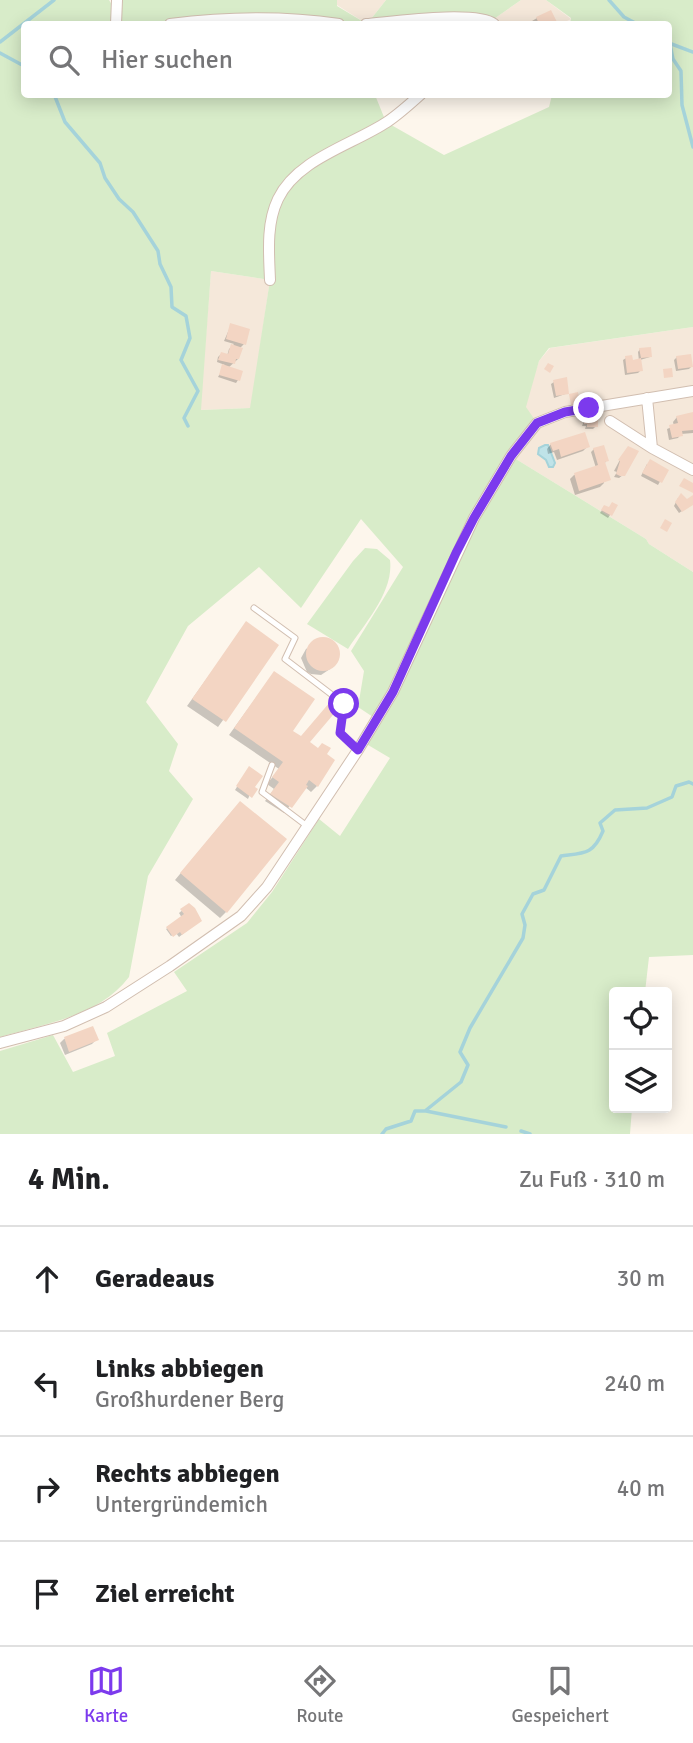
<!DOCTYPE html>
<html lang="de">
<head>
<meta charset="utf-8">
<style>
	:root { --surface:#fff; --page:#f6f6f6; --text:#202124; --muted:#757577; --line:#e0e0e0; --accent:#7c3aed }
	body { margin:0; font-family:Signika,sans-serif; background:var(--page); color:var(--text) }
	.controls { position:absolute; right:21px; bottom:21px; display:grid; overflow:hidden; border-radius:7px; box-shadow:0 4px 18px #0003 }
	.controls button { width:63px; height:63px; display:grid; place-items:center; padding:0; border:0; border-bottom:2px solid var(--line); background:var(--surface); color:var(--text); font:35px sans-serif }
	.stop { position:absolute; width:21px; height:21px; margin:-16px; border:5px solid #7c3aed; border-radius:50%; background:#fff }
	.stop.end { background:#7c3aed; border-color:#fff; box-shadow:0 2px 7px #0008 }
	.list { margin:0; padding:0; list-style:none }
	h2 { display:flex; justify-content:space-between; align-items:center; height:91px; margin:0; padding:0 28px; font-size:30px }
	h2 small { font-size:23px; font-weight:400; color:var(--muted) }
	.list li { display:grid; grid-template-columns:46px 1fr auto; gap:21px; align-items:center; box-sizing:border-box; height:105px; padding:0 28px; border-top:2px solid var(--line) }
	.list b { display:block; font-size:26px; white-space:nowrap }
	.list p { margin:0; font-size:23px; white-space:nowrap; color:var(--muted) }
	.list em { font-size:23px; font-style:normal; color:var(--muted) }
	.icon { flex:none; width:38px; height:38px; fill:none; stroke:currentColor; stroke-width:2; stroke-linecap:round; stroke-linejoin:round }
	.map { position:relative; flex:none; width:693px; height:1134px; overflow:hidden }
	.search { position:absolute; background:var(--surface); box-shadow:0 4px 18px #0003; left:21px; right:21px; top:21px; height:77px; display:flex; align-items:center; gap:18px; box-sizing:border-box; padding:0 24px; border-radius:7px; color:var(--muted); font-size:26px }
	.sheet { height:511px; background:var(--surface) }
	nav { display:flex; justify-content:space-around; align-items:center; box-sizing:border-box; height:98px; border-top:2px solid var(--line); background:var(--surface); font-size:19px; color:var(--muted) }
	nav a { display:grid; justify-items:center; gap:4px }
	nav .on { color:var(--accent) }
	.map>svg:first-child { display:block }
</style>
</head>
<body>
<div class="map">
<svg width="693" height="1134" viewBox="0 0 693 1134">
	<rect width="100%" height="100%" fill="#fdf6ec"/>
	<path fill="#f5e8da" d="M337 0H386L367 24 337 5Z
		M521 0H546L571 19 561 24H494L491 21Z
		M211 271 270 280 251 408 200 410Z
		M693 327V572L649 544 646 539 511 456 534 376 539 361 550 348Z"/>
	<path fill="#d8ecc9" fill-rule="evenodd" d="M0 0H109L112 5 120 0H337V6L367 24 386 0H521L491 21 367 24H24V94L375 95 386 122 444 155 549 107 552 95 668 94V24H570L571 18 546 0H693V327L549 348 539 361 526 407 537 423 511 456 646 539 649 544 693 572V955L649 957 645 992H614V1108H632L630 1134H0V1051L53 1035 73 1072 115 1056 107 1033 187 991 174 972 247 923 272 892 319 819 340 836 390 758 363 742 376 719 358 707 364 671 351 651 403 567 361 519 301 608 259 567 188 626 146 702 178 744 169 771 193 799 148 876 129 977C100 1016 44 1024 0 1037ZM211 271 270 280 250 408 201 410Z
		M365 548 377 549 390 560C394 592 365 623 348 649L307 624 353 561Z"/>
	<path fill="#bfe3e8" stroke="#a5d3da" stroke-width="2" d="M545 445H548L555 463 553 467H549L546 460 538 454 539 448Z"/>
	<path fill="#0003" d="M537 18 555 22 553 24H527Z
		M231 325 244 344 239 349 238 359 228 368 238 380 236 383 218 377 225 365 217 362 218 357 221 354 227 356 229 349 234 344 224 341Z
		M640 349 650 357 640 360 641 370 638 373 625 375 623 360 626 358 631 362 639 361 638 352Z
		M677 357 691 367 689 369 676 371 674 360Z
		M554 382 568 393 554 398 551 384Z
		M693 414V433L681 434 678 438 669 440 667 429 674 426 673 422 677 417Z
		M585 418 596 426 593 429H585L586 426H582Z
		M551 444 588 446 583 451 557 460 554 452 548 454 547 449Z
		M594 449 607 460 604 464V483L600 487 575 495 570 479 574 475 596 468 591 452Z
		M623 454V475L619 478 614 477 617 472 614 471Z
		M647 464 666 471 658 485 641 476Z
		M693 497V504L679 513 674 506 678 498 687 501Z
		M616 506 608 518 600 513 602 510Z
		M246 624 277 645 218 727 187 706Z
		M320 639 334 644 338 654 335 664 330 669 321 675 311 674 307 672 301 658 306 649Z
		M274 673 291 731 317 750V786L311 792 305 787 284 813 265 801 274 789 267 784 279 769 229 735Z
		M247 771 253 787 248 799 235 790Z
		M234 809 226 912 220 918 175 880Z
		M189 905 197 923 179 937 176 933 171 936 166 929 182 918 179 913Z
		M92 1028 96 1040 92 1044 65 1055 60 1043 64 1039Z"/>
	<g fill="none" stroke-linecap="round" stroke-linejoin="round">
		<path stroke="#a5d3da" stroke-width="3.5" d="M609 0 624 17 637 24
			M0 42 54 0
			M669 43 693 52
			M670 44 673 59 681 71 682 105 693 147
			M0 53 24 66
			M54 94 65 122 100 163 105 178 119 199 133 212 158 251 160 264 171 287 172 307 186 316 190 338 181 360 198 391 184 418 188 426
			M426 1111 506 1127
			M521 1131 530 1134
			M382 1134 386 1129 411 1121 415 1111H425L461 1082 468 1065 460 1052 470 1028 523 938 525 925 522 914 533 894 544 890 561 856C584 853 593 855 603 831L600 823 615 810 647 808 672 797 676 786 689 782 693 784"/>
	</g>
	<path fill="#f3d5c3" d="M551 10 557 22 539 24 536 17Z
		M230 323 250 329 246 345 226 339Z
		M231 344 243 348 239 359H236L235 364 218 360 221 352 228 354Z
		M651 347 652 357 641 358 643 371 627 373 625 356 632 355 633 360 641 358 639 348Z
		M691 354 693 367 678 369 676 356Z
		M548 363 554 366 550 373 544 369Z
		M222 364 243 371 240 381 219 375Z
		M672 368 673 377 664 378 663 369Z
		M567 377 569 394 578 392 580 404 571 405 569 394 556 396 553 380Z
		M693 412V430L682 431 683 436 672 438 669 425 678 423 676 416Z
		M584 416 598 417V427H587V424H584Z
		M585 432 590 447 561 457 559 449 553 451 550 443Z
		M604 445 609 461 605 462 611 480 579 491 574 473 598 465 593 448Z
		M628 446 639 451 625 476H620L616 474 620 461 618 460Z
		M650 459 669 470 662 483 642 473Z
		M684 478 693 483V493L679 486Z
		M681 493 687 499 693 495V505L682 512 675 502Z
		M612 502 618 505 612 516 601 510 604 505 609 507Z
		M665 519 672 523 667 532 660 528Z
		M246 621 279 645 226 722 192 699Z
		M306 654a17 17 0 1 1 34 0a17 17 0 1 1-34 0Z
		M274 671 315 699 293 731 301 736 330 702 338 709 310 742 318 748 322 743 331 748 327 754 335 760 318 787 309 780 306 785 308 786 292 808 270 794 279 782 272 777 283 762 234 728Z
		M249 766 263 776 255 787 258 789 252 798 236 786Z
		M240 801 287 839 227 913 180 873Z
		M189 903 195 908 202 921 182 935 180 932 173 937 166 927 184 914 180 909Z
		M93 1026 99 1040 69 1052 64 1037Z"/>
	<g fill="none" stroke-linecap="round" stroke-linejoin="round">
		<g stroke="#d1beb0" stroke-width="7">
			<path id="service" d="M254 608 295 638 285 659 344 704 340 733 358 750
				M272 765 262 792 307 826"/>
		</g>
		<g stroke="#d1beb0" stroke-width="12">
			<path id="minor" d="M116 24 117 0
				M170 24C226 17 284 16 339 24
				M366 24C391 22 476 10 494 24
				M270 280C269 254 266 224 278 199 297 159 352 145 387 122 399 114 410 104 421 94
				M647 398 652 448 693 470
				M610 421 652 448
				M0 1043 64 1026 106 1007 170 966 241 916 267 887 358 750 393 692 474 518 511 456 537 423 565 412 693 391"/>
		</g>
		<use href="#service" stroke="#fff" stroke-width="5"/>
		<use href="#minor" stroke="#fff" stroke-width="10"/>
	</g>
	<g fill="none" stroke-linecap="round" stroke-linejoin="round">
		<path stroke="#7c3aed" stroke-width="9" d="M344 704 340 733 358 750 393 692 456 553 474 518 511 456 537 423 565 412 589 408"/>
	</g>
</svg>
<div class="controls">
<button><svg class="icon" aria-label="locate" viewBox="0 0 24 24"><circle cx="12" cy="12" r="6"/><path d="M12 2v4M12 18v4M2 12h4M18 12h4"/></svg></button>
<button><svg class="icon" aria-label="layers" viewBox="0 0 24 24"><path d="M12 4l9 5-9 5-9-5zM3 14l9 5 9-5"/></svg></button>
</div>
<div class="stop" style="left:344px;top:704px"></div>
<div class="stop end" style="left:589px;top:408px"></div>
<div class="search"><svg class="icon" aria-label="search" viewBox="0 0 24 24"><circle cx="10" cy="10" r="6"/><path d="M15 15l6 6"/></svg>Hier suchen</div>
</div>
<section class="sheet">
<h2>4 Min.<small>Zu Fuß · 310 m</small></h2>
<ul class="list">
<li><svg class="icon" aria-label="ahead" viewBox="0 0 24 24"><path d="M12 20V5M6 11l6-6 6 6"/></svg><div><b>Geradeaus</b></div><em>30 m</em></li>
<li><svg class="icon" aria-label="left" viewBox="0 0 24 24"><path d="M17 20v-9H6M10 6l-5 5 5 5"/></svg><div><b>Links abbiegen</b><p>Großhurdener Berg</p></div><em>240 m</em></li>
<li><svg class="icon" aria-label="right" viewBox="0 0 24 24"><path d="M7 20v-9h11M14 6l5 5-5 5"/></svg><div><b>Rechts abbiegen</b><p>Untergründemich</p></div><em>40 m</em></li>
<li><svg class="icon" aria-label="arrive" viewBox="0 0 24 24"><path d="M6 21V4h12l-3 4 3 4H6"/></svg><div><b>Ziel erreicht</b></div></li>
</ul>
</section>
<nav>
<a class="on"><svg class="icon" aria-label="map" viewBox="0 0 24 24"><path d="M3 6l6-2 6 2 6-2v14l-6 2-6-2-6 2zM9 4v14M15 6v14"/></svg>Karte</a>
<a><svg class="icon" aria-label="directions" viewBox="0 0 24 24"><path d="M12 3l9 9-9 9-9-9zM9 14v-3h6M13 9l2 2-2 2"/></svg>Route</a>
<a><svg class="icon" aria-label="saved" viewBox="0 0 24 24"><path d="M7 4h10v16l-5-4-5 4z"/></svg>Gespeichert</a>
</nav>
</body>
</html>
